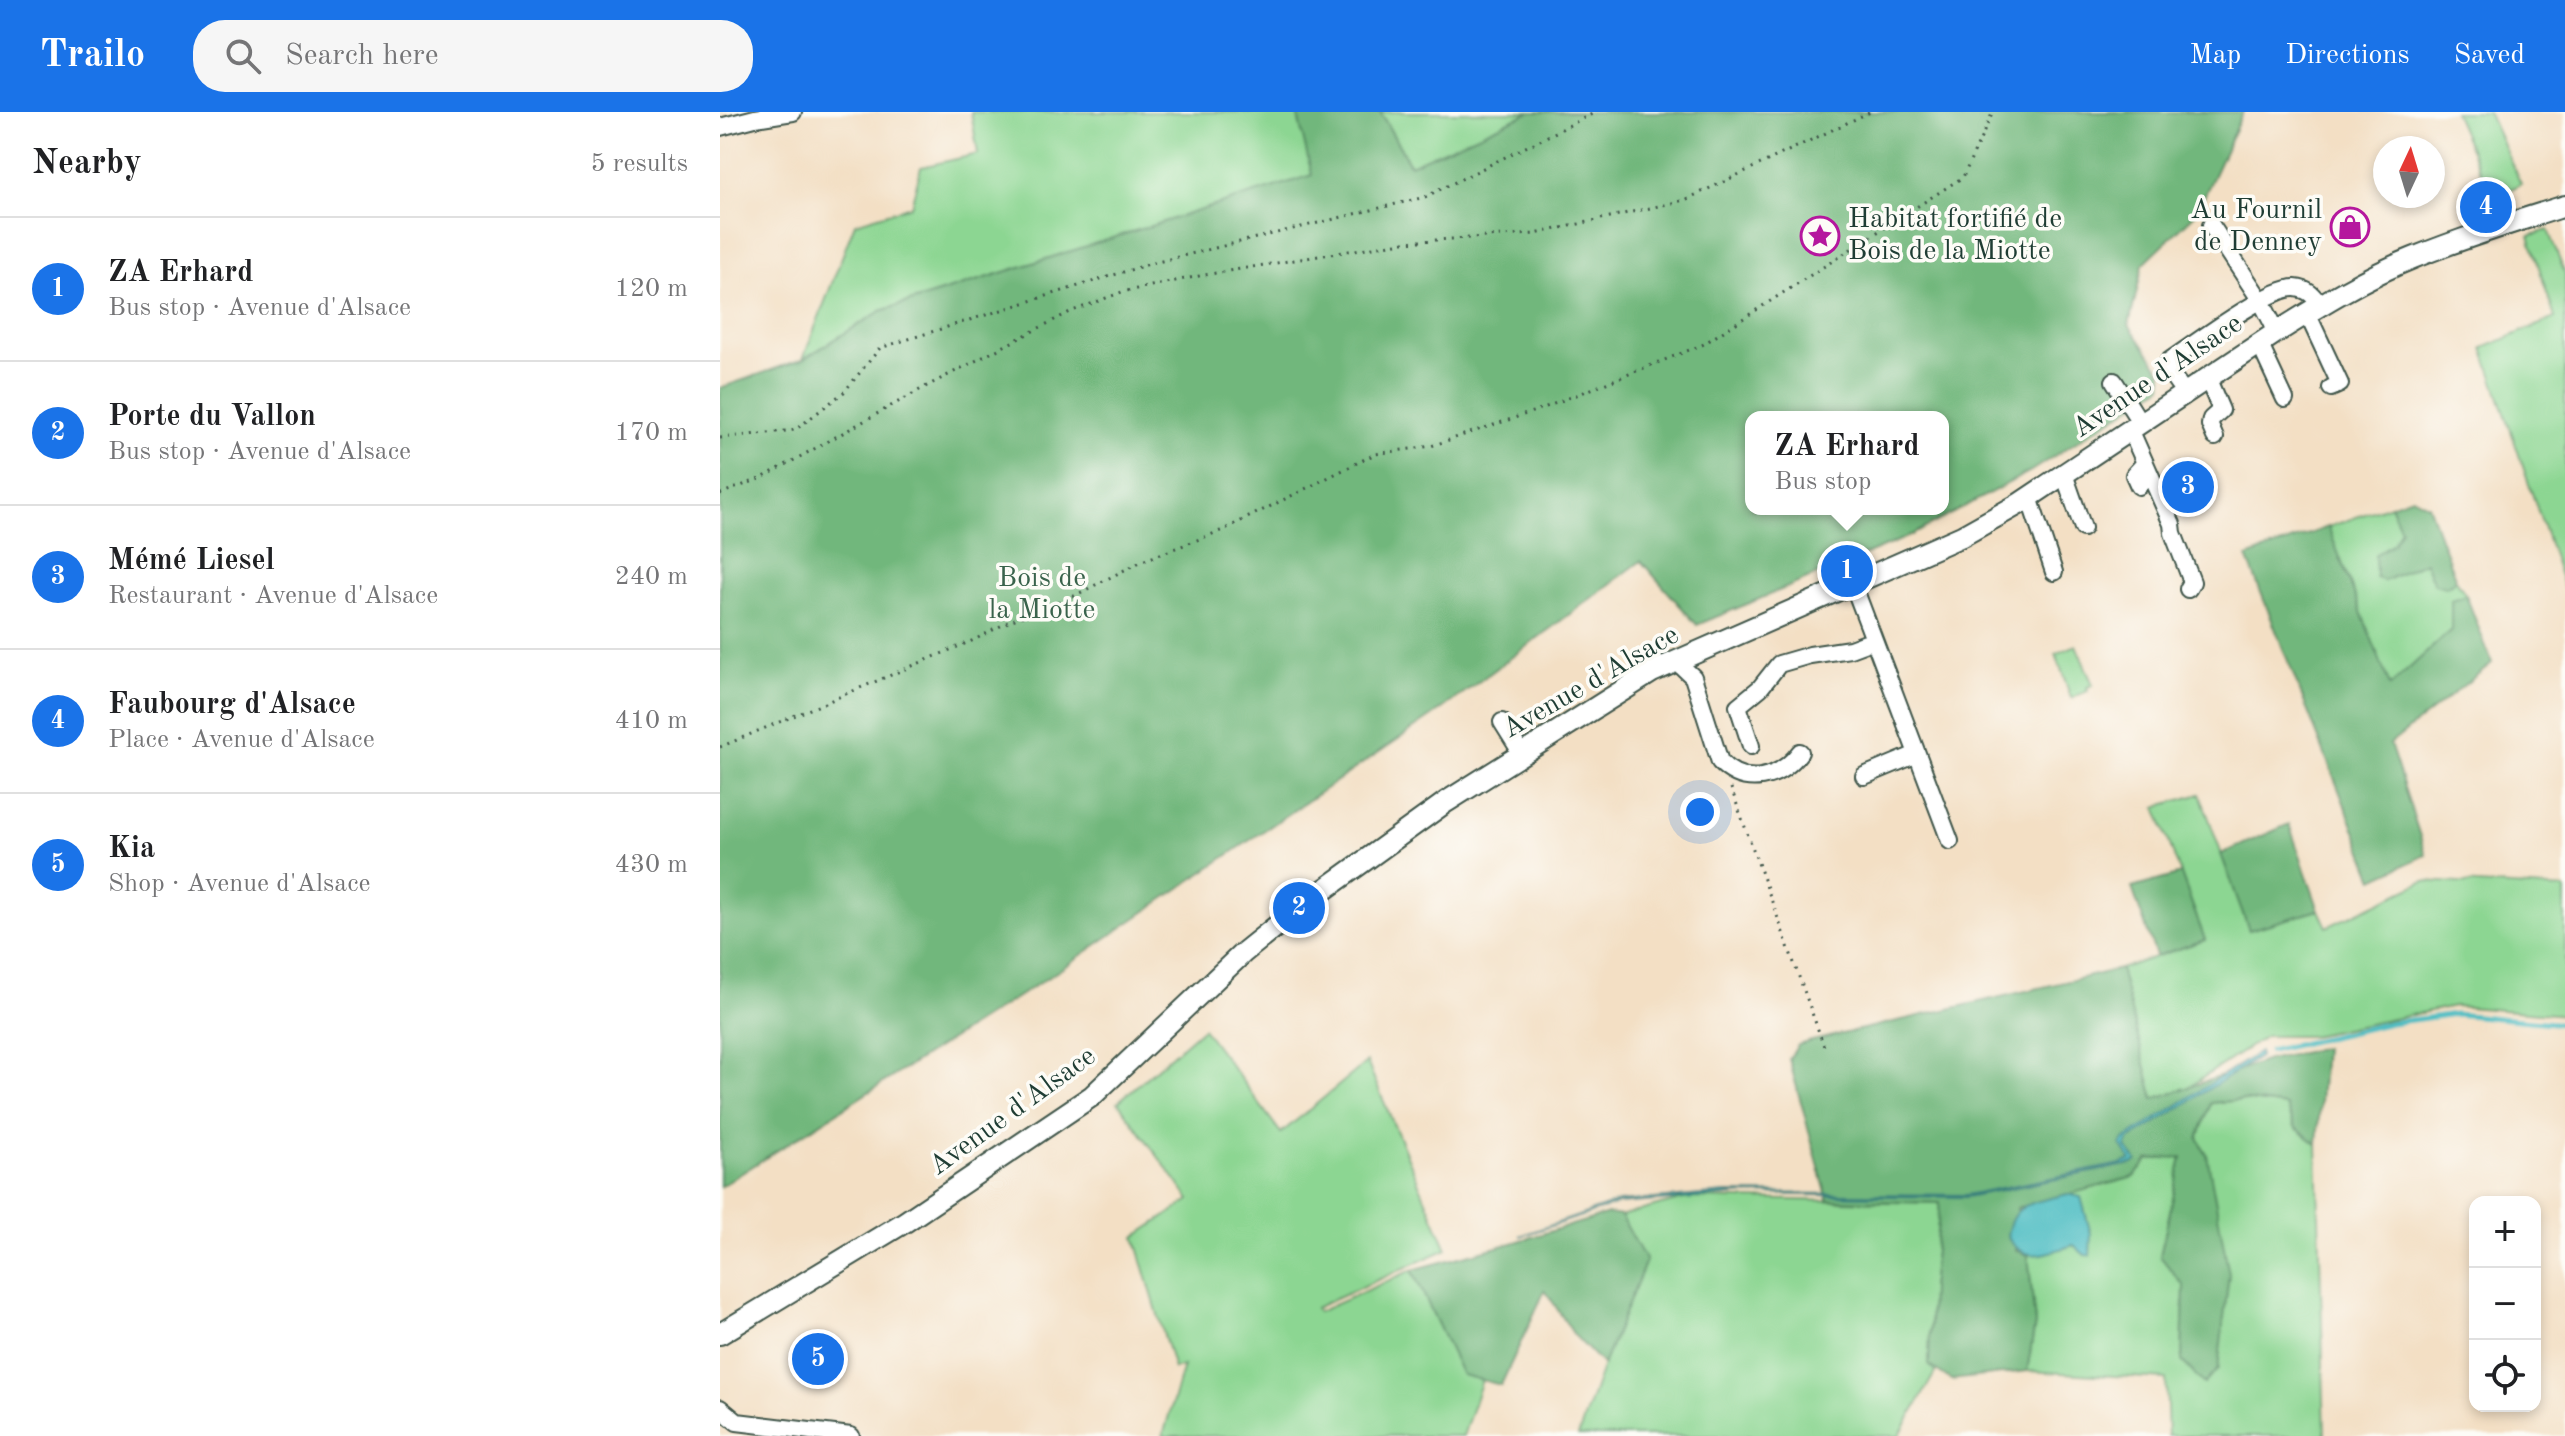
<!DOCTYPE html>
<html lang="en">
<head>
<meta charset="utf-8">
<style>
	:root { --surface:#fff; --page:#f6f6f6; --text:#202124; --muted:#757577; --line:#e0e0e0; --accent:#1a73e8 }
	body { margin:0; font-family:"Old Standard TT",serif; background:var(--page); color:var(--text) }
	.controls { position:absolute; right:24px; bottom:24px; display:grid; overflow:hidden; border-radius:16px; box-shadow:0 4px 12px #0003 }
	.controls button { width:72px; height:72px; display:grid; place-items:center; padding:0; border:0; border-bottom:2px solid var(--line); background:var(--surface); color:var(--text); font:40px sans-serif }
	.compass { position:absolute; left:1653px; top:24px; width:72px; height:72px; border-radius:50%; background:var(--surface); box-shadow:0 4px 12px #0003; rotate:4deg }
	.you { position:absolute; left:980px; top:700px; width:28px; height:28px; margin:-20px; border:6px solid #fff; border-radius:50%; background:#1a73e8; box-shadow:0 0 0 12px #1a73e833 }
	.badge { display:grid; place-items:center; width:52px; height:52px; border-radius:50%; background:var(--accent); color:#fff; font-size:26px; font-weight:700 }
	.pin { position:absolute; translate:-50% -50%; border:4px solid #fff; box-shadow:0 2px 8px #0006 }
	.popup { position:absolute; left:1025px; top:299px; width:204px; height:104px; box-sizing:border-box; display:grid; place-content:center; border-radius:16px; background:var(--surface); filter:drop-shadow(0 2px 6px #0005); font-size:26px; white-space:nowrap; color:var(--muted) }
	.popup b { font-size:30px; color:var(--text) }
	.popup::after { content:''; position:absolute; left:50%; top:100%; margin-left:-16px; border:16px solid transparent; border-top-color:var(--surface) }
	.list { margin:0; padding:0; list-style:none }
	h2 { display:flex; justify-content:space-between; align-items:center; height:104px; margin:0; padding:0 32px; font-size:34px }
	h2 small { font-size:26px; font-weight:400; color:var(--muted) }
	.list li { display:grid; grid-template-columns:52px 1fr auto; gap:24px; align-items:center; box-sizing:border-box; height:144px; padding:0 32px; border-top:2px solid var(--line) }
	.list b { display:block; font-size:30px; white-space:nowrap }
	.list p { margin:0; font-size:26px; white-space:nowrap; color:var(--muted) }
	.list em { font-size:26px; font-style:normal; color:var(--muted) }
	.icon { flex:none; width:44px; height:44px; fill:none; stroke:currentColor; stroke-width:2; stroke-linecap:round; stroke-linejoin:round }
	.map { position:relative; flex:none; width:1845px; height:1324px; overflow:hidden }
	header { display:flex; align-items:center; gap:48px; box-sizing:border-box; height:112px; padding:0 40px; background:var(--accent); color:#fff }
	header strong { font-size:38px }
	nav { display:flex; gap:44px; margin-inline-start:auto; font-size:28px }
	.search { width:560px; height:72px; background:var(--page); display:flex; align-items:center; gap:20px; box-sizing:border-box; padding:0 28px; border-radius:32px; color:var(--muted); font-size:30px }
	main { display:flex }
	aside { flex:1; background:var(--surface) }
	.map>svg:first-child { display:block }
</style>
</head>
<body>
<header>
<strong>Trailo</strong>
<div class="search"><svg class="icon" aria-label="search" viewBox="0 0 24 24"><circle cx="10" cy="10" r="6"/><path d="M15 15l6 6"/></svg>Search here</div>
<nav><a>Map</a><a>Directions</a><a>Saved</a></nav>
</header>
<main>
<aside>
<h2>Nearby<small>5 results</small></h2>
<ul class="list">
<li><span class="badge">1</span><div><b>ZA Erhard</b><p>Bus stop · Avenue d'Alsace</p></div><em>120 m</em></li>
<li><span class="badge">2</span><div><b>Porte du Vallon</b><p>Bus stop · Avenue d'Alsace</p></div><em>170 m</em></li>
<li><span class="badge">3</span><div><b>Mémé Liesel</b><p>Restaurant · Avenue d'Alsace</p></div><em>240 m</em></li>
<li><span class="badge">4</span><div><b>Faubourg d'Alsace</b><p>Place · Avenue d'Alsace</p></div><em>410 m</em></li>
<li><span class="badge">5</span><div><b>Kia</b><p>Shop · Avenue d'Alsace</p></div><em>430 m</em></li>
</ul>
</aside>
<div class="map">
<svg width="1845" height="1324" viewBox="0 0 1845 1324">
	<rect width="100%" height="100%" fill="#fdfcf7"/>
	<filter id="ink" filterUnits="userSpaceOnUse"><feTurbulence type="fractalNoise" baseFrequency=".0125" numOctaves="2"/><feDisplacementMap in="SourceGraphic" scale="16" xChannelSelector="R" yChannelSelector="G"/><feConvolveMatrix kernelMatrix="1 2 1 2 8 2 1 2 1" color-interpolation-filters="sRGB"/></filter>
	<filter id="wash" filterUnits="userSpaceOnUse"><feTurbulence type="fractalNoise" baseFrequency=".006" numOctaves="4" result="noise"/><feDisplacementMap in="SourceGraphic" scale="32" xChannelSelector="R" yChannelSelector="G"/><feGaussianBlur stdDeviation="1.8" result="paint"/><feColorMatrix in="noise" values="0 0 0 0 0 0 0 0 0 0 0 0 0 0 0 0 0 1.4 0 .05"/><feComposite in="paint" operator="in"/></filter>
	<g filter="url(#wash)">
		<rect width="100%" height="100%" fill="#f3dfc4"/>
		<path fill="#8cd692" stroke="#568a63" stroke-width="2" d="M251 0H577L593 63 161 199 83 247 135 111 191 94 201 55 258 42Z
			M660 0H810L690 53Z
			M1734 0H1768L1801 72 1772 87Z
			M1828 118 1845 162V479L1763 236 1835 206 1809 124Z
			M1670 393 1681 417 1673 431 1656 443 1664 469 1705 450 1726 475 1736 468 1746 483 1731 488V518L1670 575 1608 415Z
			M1356 533 1373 573 1367 575 1368 579 1351 586 1336 542Z
			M1480 682 1529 818 1599 798 1607 815 1704 769 1845 777V903L1734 894 1592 924H1546L1467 976 1434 987 1400 857 1485 828 1436 695Z
			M483 916 561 1021 647 950 727 1137 595 1196 598 1200 692 1158 742 1263 762 1268 743 1324H443L463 1254 454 1257 415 1125 470 1088 398 990Z
			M1522 988 1567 994 1575 1015 1597 1032 1605 1324H1448L1446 1267 1307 1259 1315 1212 1308 1143 1354 1133 1365 1143C1374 1120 1367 1109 1361 1086L1347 1082 1414 1065 1428 1048 1463 1045 1440 1144 1464 1174 1462 1249 1483 1271 1498 1257 1487 1043 1478 1026 1491 991Z
			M967 1086 1220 1091 1211 1177 1209 1253 1216 1259 1179 1324H858L883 1253 925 1149 901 1104Z"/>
		<path fill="#71b77c" stroke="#487a58" stroke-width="2" fill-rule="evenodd" d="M577 0H660L690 53 810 0H1523L1477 100 1423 152 1409 213 1443 261V274L1311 359 1190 424 977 513 921 449 718 600 341 857 0 1075V276L83 247 161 199 592 63ZM1031 305H1223V397H1031Z
			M1692 385 1708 393 1736 468 1726 475 1714 472 1705 450 1664 469 1656 465 1655 443 1673 431 1681 417 1670 393Z
			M1608 415 1670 574 1731 518V488L1746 483 1772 551 1670 632 1706 743 1654 767 1527 445Z
			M1569 712 1599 798 1529 818 1501 742Z
			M1461 762 1485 828 1436 844 1412 776Z
			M1400 857 1434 987 1548 948 1604 936 1597 1032 1575 1015 1566 994 1522 988 1491 991 1478 1026 1487 1043 1509 1162 1498 1257 1484 1272 1462 1249 1464 1174 1440 1144 1462 1045 1428 1048 1414 1065 1297 1096 1296 1138 1308 1143 1315 1212 1307 1259 1231 1268 1209 1253 1211 1177 1220 1091 1108 1088 1069 947 1078 933 1092 929Z
			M888 1102 901 1104 926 1149 883 1253 854 1223 825 1178 781 1273 742 1263 692 1158 792 1131Z"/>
		<path fill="#4ebdc3" stroke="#367d7c" stroke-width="2" d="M1539 940 1540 944 1408 1029 1406 1035 1417 1049 1412 1052 1246 1085 1026 1082 898 1092 800 1124 899 1090 1006 1081 1246 1083 1401 1052 1411 1048 1401 1033 1404 1028Z
			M1347 1082 1361 1085 1371 1122 1370 1143H1365L1354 1133C1325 1141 1307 1153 1287 1125 1291 1088 1317 1091 1347 1082Z"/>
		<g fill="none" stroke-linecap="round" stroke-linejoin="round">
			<path stroke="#4ebdc3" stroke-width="5" d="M1550 939 1670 911 1735 902 1845 912"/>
		</g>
	</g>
	<g filter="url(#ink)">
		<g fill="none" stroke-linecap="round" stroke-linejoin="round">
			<g stroke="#3f554a" stroke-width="20">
				<path id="minor" d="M0 15 35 6 73 0
					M1491 113 1541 189 1557 220
					M1587 201 1620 272 1611 276
					M1539 231 1565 287
					M1487 265 1501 298 1491 307 1490 313 1495 325
					M1394 269 1420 310
					M1464 280 1449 259V249C1473 233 1550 175 1575 176 1588 177 1593 183 1600 193
					M1410 317 1452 412 1453 421 1472 470 1468 477
					M1344 362 1363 416
					M1419 374 1414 363 1425 351
					M1309 385 1334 460
					M1133 472 1230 729
					M956 549 973 565 1000 650C1025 676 1060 667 1080 640
					M782 610 802 642
					M1031 634 1018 594 1040 576 1059 552 1090 543 1130 537 1154 528
					M1144 664 1197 642
					M0 1296 17 1310 131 1324"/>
			</g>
			<g stroke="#3f554a" stroke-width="24">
				<path id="major" d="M0 1222 185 1110 372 984 523 841 579 796 726 690 932 560 1242 424 1299 392 1557 220C1600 193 1645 165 1693 146 1742 126 1794 110 1845 94"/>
			</g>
			<path stroke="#3f554a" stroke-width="3" stroke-dasharray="2 6" stroke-linecap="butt" d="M0 326 75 318 124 280 160 236 429 152 705 85 876 0
				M0 382 42 366 205 275 350 200 402 180 484 163 683 130 815 122 965 88 1150 0
				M0 635 254 528 290 509 354 484 422 449 503 418 655 342 711 334 821 297 982 233 1243 65 1273 0
				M1011 676 1105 937"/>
			<use href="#minor" stroke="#fff" stroke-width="16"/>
			<use href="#major" stroke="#fff" stroke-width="20"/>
		</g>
	</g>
	<defs>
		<g id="shop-ring" transform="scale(2)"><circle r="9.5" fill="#fdfcf7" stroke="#b5179e" stroke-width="1.5"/><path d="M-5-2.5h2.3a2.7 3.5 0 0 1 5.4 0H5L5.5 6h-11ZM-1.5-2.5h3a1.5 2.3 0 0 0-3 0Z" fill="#b5179e"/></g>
		<g id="sight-ring" transform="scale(2)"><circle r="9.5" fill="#fdfcf7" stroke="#b5179e" stroke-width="1.5"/><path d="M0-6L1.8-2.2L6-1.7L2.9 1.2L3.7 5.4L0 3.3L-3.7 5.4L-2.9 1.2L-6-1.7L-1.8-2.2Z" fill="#b5179e"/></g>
	</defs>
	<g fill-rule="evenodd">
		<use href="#shop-ring" x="1630" y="115"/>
		<use href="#sight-ring" x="1100" y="124"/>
	</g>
	<g text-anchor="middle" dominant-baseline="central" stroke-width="7" stroke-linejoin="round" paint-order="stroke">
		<g font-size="28" fill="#1f3d34" stroke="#fdfcf7" text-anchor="end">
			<text x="1602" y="99">Au Fournil<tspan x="1602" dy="32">de Denney</tspan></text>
			<text x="1128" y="108" text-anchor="start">Habitat fortifié de<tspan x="1128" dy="32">Bois de la Miotte</tspan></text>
		</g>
		<g font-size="28" fill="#1f3d34" stroke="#fdfcf7">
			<text transform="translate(1438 265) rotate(-34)">Avenue d'Alsace</text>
			<text transform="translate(871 571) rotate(-30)">Avenue d'Alsace</text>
			<text transform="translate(293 1000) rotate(-36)">Avenue d'Alsace</text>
		</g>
		<g font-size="28" fill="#3a634c" stroke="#fdfcf7">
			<text x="322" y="467">Bois de<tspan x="322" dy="32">la Miotte</tspan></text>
		</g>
	</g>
</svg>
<div class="controls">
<button>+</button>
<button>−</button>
<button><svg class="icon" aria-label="locate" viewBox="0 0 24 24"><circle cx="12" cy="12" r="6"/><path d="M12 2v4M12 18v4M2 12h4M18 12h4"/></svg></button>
</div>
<svg class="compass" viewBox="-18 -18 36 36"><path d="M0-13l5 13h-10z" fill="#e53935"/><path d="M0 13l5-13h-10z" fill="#757577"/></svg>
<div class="you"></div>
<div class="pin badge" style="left:1127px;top:459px">1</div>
<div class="popup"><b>ZA Erhard</b>Bus stop</div>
<div class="pin badge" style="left:579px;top:796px">2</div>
<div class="pin badge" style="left:1468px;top:375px">3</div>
<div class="pin badge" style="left:1766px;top:95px">4</div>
<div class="pin badge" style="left:98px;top:1247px">5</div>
</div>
</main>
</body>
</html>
